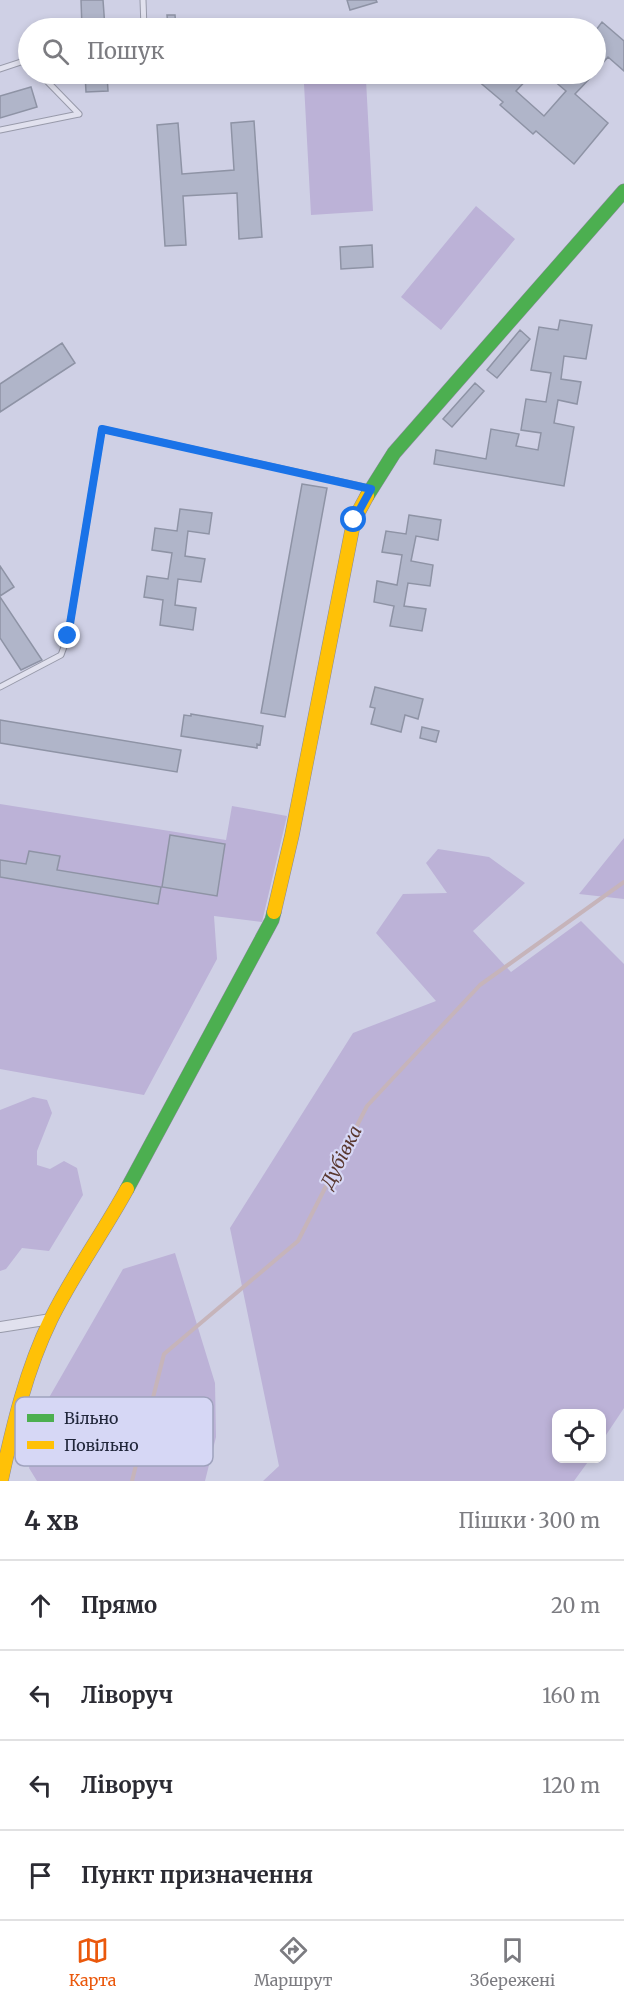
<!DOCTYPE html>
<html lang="uk">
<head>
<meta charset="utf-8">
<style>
	:root { --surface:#fff; --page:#f7f7f7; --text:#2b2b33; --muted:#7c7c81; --line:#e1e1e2; --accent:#ea580c }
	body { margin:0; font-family:Merriweather,serif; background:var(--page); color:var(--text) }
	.controls { position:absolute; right:18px; bottom:18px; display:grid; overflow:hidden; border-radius:12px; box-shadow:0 3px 9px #0003 }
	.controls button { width:54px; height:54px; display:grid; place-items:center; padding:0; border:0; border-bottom:2px solid var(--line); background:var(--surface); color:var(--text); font:30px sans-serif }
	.stop { position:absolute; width:18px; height:18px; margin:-14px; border:4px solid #1a73e8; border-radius:50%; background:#fff }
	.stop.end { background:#1a73e8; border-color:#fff; box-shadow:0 2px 6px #0008 }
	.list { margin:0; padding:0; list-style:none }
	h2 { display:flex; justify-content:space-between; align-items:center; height:78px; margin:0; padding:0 24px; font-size:26px }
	h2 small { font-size:20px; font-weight:400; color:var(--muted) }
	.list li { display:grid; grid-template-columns:39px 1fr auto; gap:18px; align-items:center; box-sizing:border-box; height:90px; padding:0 24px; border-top:2px solid var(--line) }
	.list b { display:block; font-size:22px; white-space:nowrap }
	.list em { font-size:20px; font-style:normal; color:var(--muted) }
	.icon { flex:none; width:33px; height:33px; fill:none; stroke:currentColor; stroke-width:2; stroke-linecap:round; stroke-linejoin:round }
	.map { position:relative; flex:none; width:624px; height:1481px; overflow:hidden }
	.search { position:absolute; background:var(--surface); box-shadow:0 3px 9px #0003; left:18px; right:18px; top:18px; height:66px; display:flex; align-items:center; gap:15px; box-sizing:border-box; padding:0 21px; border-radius:33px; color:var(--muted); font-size:22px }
	.sheet { height:438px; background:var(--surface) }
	nav { display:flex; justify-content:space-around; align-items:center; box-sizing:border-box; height:84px; border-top:2px solid var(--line); background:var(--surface); font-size:16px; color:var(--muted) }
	nav a { display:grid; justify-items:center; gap:3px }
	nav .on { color:var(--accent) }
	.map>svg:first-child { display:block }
</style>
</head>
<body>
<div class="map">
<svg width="624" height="1481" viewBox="0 0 624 1481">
	<rect width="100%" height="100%" fill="#cfd0e5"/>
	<path fill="#bcb2d7" d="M366 80 373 211 311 215 304 84Z
		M476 206 515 239 441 330 401 297Z
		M0 804 226 840 232 806 287 816 262 922 214 916 217 959 144 1095 0 1069Z
		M624 838V899L579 894Z
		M438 849 489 857 525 883 473 931 511 972 581 921 624 964V1408L602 1441V1414H556V1458L590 1459 574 1481H263L279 1466 230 1228 353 1033 436 1001 376 933 403 894 447 893 426 863Z
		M33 1097 47 1100 52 1113 37 1151V1165L50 1169 64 1161 77 1168 83 1195 49 1251 22 1248 6 1269 0 1271V1110Z
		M175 1253 215 1383 216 1437 205 1481H37L29 1468 39 1415 123 1269Z"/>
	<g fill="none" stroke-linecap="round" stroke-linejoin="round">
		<path stroke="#c6b4ba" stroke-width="4" d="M132 1481 164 1354 298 1241 367 1106 480 985 624 882"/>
	</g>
	<path fill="#b0b5c9" stroke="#8e93a5" stroke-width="1.5" d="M81 0H103L105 28H82Z
		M347 0H376L377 2 350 10Z
		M167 15H175L176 28H168Z
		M602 22 624 41V71L608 57 596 71V30Z
		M85 74H107L108 91 86 92Z
		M470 74H532L516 91 544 116 566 91 546 74H594L575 94 608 123 574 164 536 131 533 134 500 105 503 102Z
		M31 87 37 107 0 118V96Z
		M254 121 262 237 239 239 237 193 183 196 186 245 165 246 157 125 178 123 182 174 234 170 231 123Z
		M372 245 373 267 341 269 340 247Z
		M560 320 592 325 586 359 564 356 561 379 581 382 577 404 558 400 554 423 574 427 564 486 434 464 436 450 486 459 491 429 519 434 516 446 538 450 541 433 521 430 526 399 546 402 551 373 531 370 539 327 558 330Z
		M520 330 530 339 497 378 487 370Z
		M62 343 75 363 0 412V384Z
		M475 383 484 391 452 427 443 419Z
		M302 484 327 488 285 717 261 713Z
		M180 509 212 513 209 534 188 531 185 556 205 559 201 582 178 579 175 605 196 608 193 630 160 625 163 600 144 597 147 576 168 579 172 553 152 550 155 528 177 531Z
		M409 515 441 520 438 540 416 536 411 561 433 565 430 586 408 583 404 606 426 609 422 631 390 626 394 606 374 602 377 581 397 585 402 555 382 552 386 531 406 534Z
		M0 566 14 587 0 596Z
		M0 597 42 660 21 670 0 638Z
		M375 687 423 699 418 719 405 715 401 732 371 724 375 708 370 707Z
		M191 714 263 726 260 745 257 744V748L181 736 184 715 191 716Z
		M0 720 181 750 177 772 0 743Z
		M422 727 439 731 436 742 420 738Z
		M170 835 225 844 217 896 162 887Z
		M29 851 60 856 57 870 161 887 158 904 0 877V860L26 864Z"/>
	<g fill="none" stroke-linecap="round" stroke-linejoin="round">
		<g stroke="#989aaa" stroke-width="7">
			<path id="lane" d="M143 0 144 28
				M0 69 27 60 28 61
				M40 74 79 114
				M0 130 79 114
				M0 687 61 655 68 636 102 429 369 488"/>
		</g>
		<g stroke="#989aaa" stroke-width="12">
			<path id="street" d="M0 1327 51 1319"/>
		</g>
		<g stroke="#888a9a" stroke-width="15">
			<path id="fast" d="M367 496 394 453 624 191
				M127 1189 272 920 274 912"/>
		</g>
		<g stroke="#888a9a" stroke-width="15">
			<path id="slow" d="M274 912 292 835 354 520 367 496
				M1 1481C13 1426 26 1370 51 1319 73 1274 103 1233 127 1189"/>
		</g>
		<use href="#lane" stroke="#e1e1ee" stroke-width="5"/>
		<use href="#street" stroke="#e1e1ee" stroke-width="10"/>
		<use href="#fast" stroke="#4caf50" stroke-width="14"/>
		<use href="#slow" stroke="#ffc107" stroke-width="14"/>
	</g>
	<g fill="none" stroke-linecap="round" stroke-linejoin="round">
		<path stroke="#1a73e8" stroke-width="8" d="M68 636 102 429 371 489 354 520"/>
	</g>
	<g text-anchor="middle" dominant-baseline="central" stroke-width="4.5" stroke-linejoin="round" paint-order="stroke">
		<g font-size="18" font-style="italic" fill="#59382f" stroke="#d6d7f5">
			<text transform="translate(341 1157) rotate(-63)">Дубівка</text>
		</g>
	</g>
	<rect x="15" y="1397" width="198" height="69" rx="9" fill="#d6d7f5" stroke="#9fa2bd" stroke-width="1.5"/>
	<rect x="27" y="1414" width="27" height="8" fill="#4caf50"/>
	<rect x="27" y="1441" width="27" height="8" fill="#ffc107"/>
	<g font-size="16" fill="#20263a">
		<text x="64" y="1424">Вільно</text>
		<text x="64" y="1451">Повільно</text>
	</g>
</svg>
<div class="controls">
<button><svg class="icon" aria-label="locate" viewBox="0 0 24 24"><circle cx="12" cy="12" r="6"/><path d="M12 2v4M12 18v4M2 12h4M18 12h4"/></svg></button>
</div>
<div class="stop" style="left:354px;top:520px"></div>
<div class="stop end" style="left:68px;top:636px"></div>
<div class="search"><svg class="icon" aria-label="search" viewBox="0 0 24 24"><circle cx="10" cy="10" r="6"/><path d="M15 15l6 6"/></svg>Пошук</div>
</div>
<section class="sheet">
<h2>4 хв<small>Пішки · 300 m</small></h2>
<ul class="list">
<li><svg class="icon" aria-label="ahead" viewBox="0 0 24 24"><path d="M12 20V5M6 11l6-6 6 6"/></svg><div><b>Прямо</b></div><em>20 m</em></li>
<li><svg class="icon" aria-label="left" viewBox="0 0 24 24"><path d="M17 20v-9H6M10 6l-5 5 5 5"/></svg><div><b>Ліворуч</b></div><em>160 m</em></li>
<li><svg class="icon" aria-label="left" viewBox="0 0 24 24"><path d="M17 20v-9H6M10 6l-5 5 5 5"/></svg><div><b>Ліворуч</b></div><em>120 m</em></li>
<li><svg class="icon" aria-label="arrive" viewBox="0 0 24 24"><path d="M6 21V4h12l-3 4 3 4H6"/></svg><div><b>Пункт призначення</b></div></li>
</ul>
</section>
<nav>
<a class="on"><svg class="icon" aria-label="map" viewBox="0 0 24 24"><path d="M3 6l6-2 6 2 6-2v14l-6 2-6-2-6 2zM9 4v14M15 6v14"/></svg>Карта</a>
<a><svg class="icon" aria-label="directions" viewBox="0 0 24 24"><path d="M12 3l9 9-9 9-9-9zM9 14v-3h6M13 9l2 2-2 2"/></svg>Маршрут</a>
<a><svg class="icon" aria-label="saved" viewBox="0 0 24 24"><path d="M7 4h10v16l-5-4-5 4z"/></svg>Збережені</a>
</nav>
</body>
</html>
